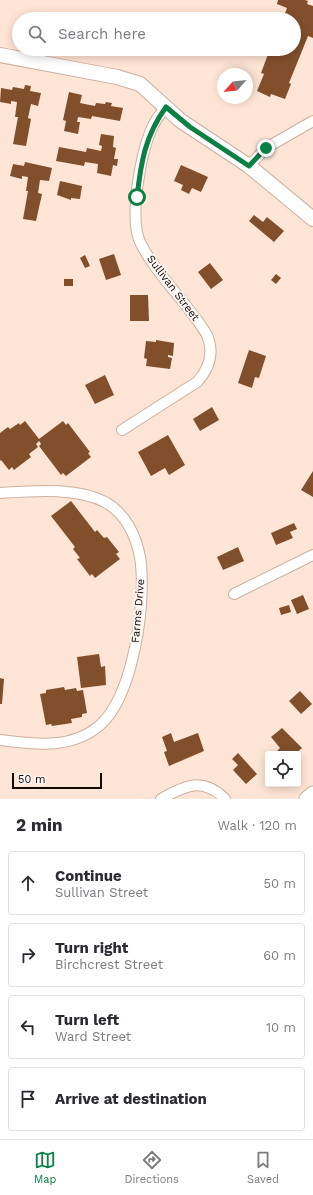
<!DOCTYPE html>
<html lang="en">
<head>
<meta charset="utf-8">
<style>
	:root { --surface:#fff; --page:#f7f7f7; --text:#2b2b33; --muted:#7c7c81; --line:#e1e1e2; --accent:#0b8043 }
	body { margin:0; font-family:"Work Sans",sans-serif; background:var(--page); color:var(--text) }
	.controls { position:absolute; right:12px; bottom:12px; display:grid; overflow:hidden; border-radius:4px; box-shadow:0 2px 10px #0003 }
	.controls button { width:36px; height:36px; display:grid; place-items:center; padding:0; border:0; border-bottom:1px solid var(--line); background:var(--surface); color:var(--text); font:20px sans-serif }
	.compass { position:absolute; left:217px; top:68px; width:36px; height:36px; border-radius:50%; background:var(--surface); box-shadow:0 2px 10px #0003; rotate:243deg }
	.scale { position:absolute; left:12px; bottom:10px; width:90px; box-sizing:border-box; padding-left:4px; border:2px solid #140a04; border-top:0; font-size:11px; line-height:14px; white-space:nowrap; color:#140a04; -webkit-text-stroke:3px #fdf6f2; paint-order:stroke }
	.stop { position:absolute; width:12px; height:12px; margin:-9px; border:3px solid #0b8043; border-radius:50%; background:#fff }
	.stop.end { background:#0b8043; border-color:#fff; box-shadow:0 1px 4px #0008 }
	.list { margin:0; padding:0; list-style:none }
	h2 { display:flex; justify-content:space-between; align-items:center; height:52px; margin:0; padding:0 16px; font-size:17px }
	h2 small { font-size:13px; font-weight:400; color:var(--muted) }
	.list li { display:grid; grid-template-columns:26px 1fr auto; gap:12px; align-items:center; box-sizing:border-box; height:64px; margin:0 8px 8px; padding:0 8px; border:1px solid var(--line); border-radius:4px }
	.list b { display:block; font-size:15px; white-space:nowrap }
	.list p { margin:0; font-size:13px; white-space:nowrap; color:var(--muted) }
	.list em { font-size:13px; font-style:normal; color:var(--muted) }
	.icon { flex:none; width:22px; height:22px; fill:none; stroke:currentColor; stroke-width:2; stroke-linecap:round; stroke-linejoin:round }
	.map { position:relative; flex:none; width:313px; height:799px; overflow:hidden }
	.search { position:absolute; background:var(--surface); box-shadow:0 2px 10px #0003; left:12px; right:12px; top:12px; height:44px; display:flex; align-items:center; gap:10px; box-sizing:border-box; padding:0 14px; border-radius:22px; color:var(--muted); font-size:15px }
	.sheet { height:340px; background:var(--surface) }
	nav { display:flex; justify-content:space-around; align-items:center; box-sizing:border-box; height:56px; border-top:1px solid var(--line); background:var(--surface); font-size:11px; color:var(--muted) }
	nav a { display:grid; justify-items:center; gap:2px }
	nav .on { color:var(--accent) }
	.map>svg:first-child { display:block }
</style>
</head>
<body>
<div class="map">
<svg width="313" height="799" viewBox="0 0 313 799">
	<rect width="100%" height="100%" fill="#ffe5d5"/>
	<path fill="#814f2c" d="M278 0H305L308 1 307 4 313 6V38L308 36 289 83 291 84 285 99 271 94 270 97 257 91 264 74 261 73 270 49H294V19H283L287 8 277 4Z
		M25 85 31 86 30 91 41 93 38 106 31 104 28 118 31 119 26 146 13 144 18 117H15L17 102 11 101V104L0 102 1 88 12 90 13 87 24 89Z
		M69 92 82 95 80 103 95 106 96 103 105 104 106 102 112 103 111 106 123 108 120 121 92 116 91 119 78 117 77 122H80L78 134 64 131 66 121 63 120Z
		M101 134 114 136 113 147 116 148 114 159H118L117 166 113 165 111 176 97 173 98 164 85 162 84 166 56 161 59 147 86 152 87 148 101 151 102 146 99 145Z
		M25 162 52 168 49 181 40 180 38 193 42 194 36 221 23 219 28 191H26L28 177 22 176V179L10 176 13 164 24 166Z
		M181 165 208 177 201 192 192 188 189 194 181 190 183 185 174 181Z
		M60 181 82 186 80 199 71 198V200L57 195Z
		M254 215 263 222 267 217 284 231 274 242 249 221Z
		M114 254 121 275 106 280 99 259Z
		M85 255 90 266 85 268 80 258Z
		M210 263 223 280 211 289 198 272Z
		M276 274 281 278 276 284 271 280Z
		M64 279H73V286H64Z
		M130 295H148L149 321H130Z
		M156 340 174 343 173 356 168 355V357L172 358 170 369 146 366 147 359 144 358 146 341 156 342Z
		M249 350 266 356 259 378 255 377 252 388 238 383Z
		M105 375 114 395 95 404 85 385Z
		M212 407 219 420 200 431 193 419Z
		M25 421 39 439 63 421 66 425 68 423 90 452 88 453 91 457 66 476 63 473 61 475 39 446 41 444 39 441 36 444 38 447 29 454 31 457 14 470 12 467 9 470 1 460 0 461V433L8 427 10 429 19 423 20 425Z
		M168 435 185 465 169 475 165 468 151 476 138 452Z
		M313 471V497L301 490Z
		M71 501 95 532 97 530 104 538 107 537 119 552 116 554 120 559 95 578 92 574 90 576 77 559 80 558 73 549 75 547 51 516Z
		M294 523 297 529 290 532 293 538 276 545 271 533Z
		M238 547 244 561 223 570 217 557Z
		M303 595 309 609 297 614 291 600Z
		M289 605 291 612 281 615 279 608Z
		M99 654 101 667 105 666 106 685 81 688 77 657Z
		M0 678 4 679 2 704H0Z
		M64 687 65 690 76 688 77 691 83 690 87 713 82 714V717L71 719 72 723 52 726 51 724 46 725 40 694 46 693V690Z
		M300 691 312 704 301 714 289 701Z
		M282 728 302 748 295 754 275 753 280 748 271 737Z
		M171 733 174 742 198 733 204 751 169 766 164 752 167 751 162 737Z
		M238 753 257 774 246 784 233 770 238 765 232 759Z"/>
	<g fill="none" stroke-linecap="round" stroke-linejoin="round">
		<g stroke="#ceaf9c" stroke-width="12">
			<path id="street" d="M249 166 266 148 313 121
				M122 430 197 382C210 368 214 352 207 335 188 303 158 277 141 244 128 220 141 154 151 130 154 122 160 114 166 107
				M0 493C32 491 76 487 105 502 125 513 136 535 140 557 147 599 134 697 99 726 70 750 34 744 0 740
				M234 594 313 555
				M161 799C186 785 203 777 225 799"/>
		</g>
		<g stroke="#ceaf9c" stroke-width="16">
			<path id="secondary" d="M0 55 117 77 140 84 181 121 249 166 313 219"/>
		</g>
		<g stroke="#ceaf9c" stroke-width="17">
			<path id="primary" d="M307 799 313 794"/>
		</g>
		<use href="#street" stroke="#fff" stroke-width="10"/>
		<use href="#secondary" stroke="#fff" stroke-width="14"/>
		<use href="#primary" stroke="#fff" stroke-width="15"/>
	</g>
	<g fill="none" stroke-linecap="round" stroke-linejoin="round">
		<path stroke="#0b8043" stroke-width="5" d="M137 197C141 162 145 136 166 107L190 127 249 166 266 148"/>
	</g>
	<g text-anchor="middle" dominant-baseline="central" stroke-width="4" stroke-linejoin="round" paint-order="stroke">
		<g font-size="11" fill="#140a04" stroke="#fdf6f2">
			<text transform="translate(173 288) rotate(53)">Sullivan Street</text>
			<text transform="translate(138 611) rotate(-85)">Farms Drive</text>
		</g>
	</g>
</svg>
<div class="controls">
<button><svg class="icon" aria-label="locate" viewBox="0 0 24 24"><circle cx="12" cy="12" r="6"/><path d="M12 2v4M12 18v4M2 12h4M18 12h4"/></svg></button>
</div>
<svg class="compass" viewBox="-18 -18 36 36"><path d="M0-13l5 13h-10z" fill="#e53935"/><path d="M0 13l5-13h-10z" fill="#7c7c81"/></svg>
<div class="scale">50 m</div>
<div class="stop" style="left:137px;top:197px"></div>
<div class="stop end" style="left:266px;top:148px"></div>
<div class="search"><svg class="icon" aria-label="search" viewBox="0 0 24 24"><circle cx="10" cy="10" r="6"/><path d="M15 15l6 6"/></svg>Search here</div>
</div>
<section class="sheet">
<h2>2 min<small>Walk · 120 m</small></h2>
<ul class="list">
<li><svg class="icon" aria-label="ahead" viewBox="0 0 24 24"><path d="M12 20V5M6 11l6-6 6 6"/></svg><div><b>Continue</b><p>Sullivan Street</p></div><em>50 m</em></li>
<li><svg class="icon" aria-label="right" viewBox="0 0 24 24"><path d="M7 20v-9h11M14 6l5 5-5 5"/></svg><div><b>Turn right</b><p>Birchcrest Street</p></div><em>60 m</em></li>
<li><svg class="icon" aria-label="left" viewBox="0 0 24 24"><path d="M17 20v-9H6M10 6l-5 5 5 5"/></svg><div><b>Turn left</b><p>Ward Street</p></div><em>10 m</em></li>
<li><svg class="icon" aria-label="arrive" viewBox="0 0 24 24"><path d="M6 21V4h12l-3 4 3 4H6"/></svg><div><b>Arrive at destination</b></div></li>
</ul>
</section>
<nav>
<a class="on"><svg class="icon" aria-label="map" viewBox="0 0 24 24"><path d="M3 6l6-2 6 2 6-2v14l-6 2-6-2-6 2zM9 4v14M15 6v14"/></svg>Map</a>
<a><svg class="icon" aria-label="directions" viewBox="0 0 24 24"><path d="M12 3l9 9-9 9-9-9zM9 14v-3h6M13 9l2 2-2 2"/></svg>Directions</a>
<a><svg class="icon" aria-label="saved" viewBox="0 0 24 24"><path d="M7 4h10v16l-5-4-5 4z"/></svg>Saved</a>
</nav>
</body>
</html>
